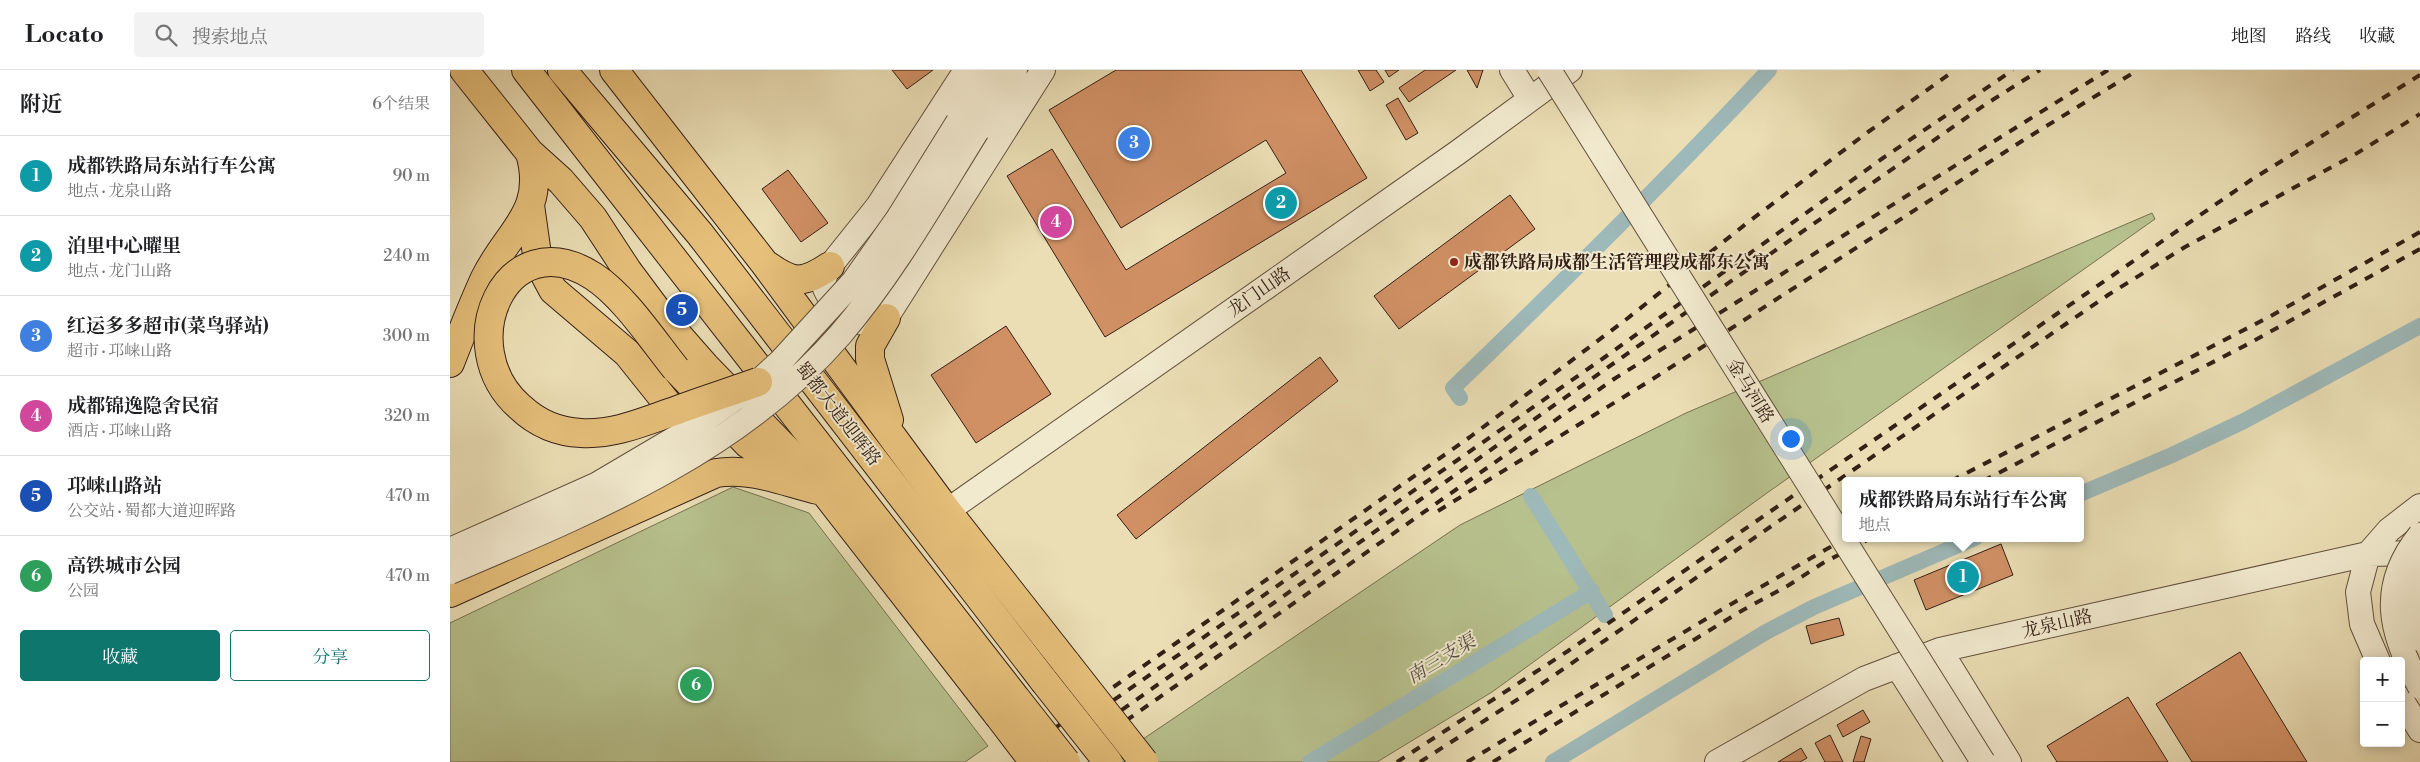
<!DOCTYPE html>
<html lang="zh">
<head>
<meta charset="utf-8">
<style>
	:root { --surface:#fff; --page:#f2f2f2; --text:#202124; --muted:#757577; --line:#e0e0e0; --accent:#0f766e }
	body { margin:0; font-family:"Libre Bodoni","Noto Serif SC",serif; background:var(--page); color:var(--text) }
	.controls { position:absolute; right:15px; bottom:15px; display:grid; overflow:hidden; border-radius:5px; box-shadow:0 2px 12px #0003 }
	.controls button { width:45px; height:45px; display:grid; place-items:center; padding:0; border:0; border-bottom:1px solid var(--line); background:var(--surface); color:var(--text); font:25px sans-serif }
	.you { position:absolute; left:1340px; top:368px; width:18px; height:18px; margin:-12px; border:4px solid #fff; border-radius:50%; background:#1a73e8; box-shadow:0 0 0 8px #1a73e833 }
	.badge { display:grid; place-items:center; width:32px; height:32px; border-radius:50%; background:var(--accent); color:#fff; font-size:16px; font-weight:700 }
	.pin { position:absolute; translate:-50% -50%; border:2px solid #fff; box-shadow:0 1px 5px #0006 }
	.popup { position:absolute; left:1392px; top:407px; width:242px; height:65px; box-sizing:border-box; display:grid; place-content:center; border-radius:5px; background:var(--surface); filter:drop-shadow(0 1px 4px #0005); font-size:16px; white-space:nowrap; color:var(--muted) }
	.popup b { font-size:19px; color:var(--text) }
	.popup::after { content:''; position:absolute; left:50%; top:100%; margin-left:-10px; border:10px solid transparent; border-top-color:var(--surface) }
	.list { margin:0; padding:0; list-style:none }
	h2 { display:flex; justify-content:space-between; align-items:center; height:65px; margin:0; padding:0 20px; font-size:21px }
	h2 small { font-size:16px; font-weight:400; color:var(--muted) }
	.list li { display:grid; grid-template-columns:32px 1fr auto; gap:15px; align-items:center; box-sizing:border-box; height:80px; padding:0 20px; border-top:1px solid var(--line) }
	.list b { display:block; font-size:19px; white-space:nowrap }
	.list p { margin:0; font-size:16px; white-space:nowrap; color:var(--muted) }
	.list em { font-size:16px; font-style:normal; color:var(--muted) }
	.actions { display:flex; gap:10px; padding:15px 20px }
	.actions a { flex:1; padding:11px 0; border:1px solid var(--accent); border-radius:5px; text-align:center; font-size:18px; color:var(--accent) }
	.actions .main { background:var(--accent); color:#fff }
	.icon { flex:none; width:28px; height:28px; fill:none; stroke:currentColor; stroke-width:2; stroke-linecap:round; stroke-linejoin:round }
	.map { position:relative; flex:none; width:1970px; height:692px; overflow:hidden }
	header { display:flex; align-items:center; gap:30px; box-sizing:border-box; height:70px; padding:0 25px; background:var(--surface); border-bottom:1px solid var(--line) }
	header strong { font-size:24px }
	nav { display:flex; gap:28px; margin-inline-start:auto; font-size:18px }
	.search { width:350px; height:45px; background:var(--page); display:flex; align-items:center; gap:12px; box-sizing:border-box; padding:0 18px; border-radius:5px; color:var(--muted); font-size:19px }
	main { display:flex }
	aside { flex:1; background:var(--surface) }
	.map>svg:first-child { display:block }
</style>
</head>
<body>
<header>
<strong>Locato</strong>
<div class="search"><svg class="icon" aria-label="search" viewBox="0 0 24 24"><circle cx="10" cy="10" r="6"/><path d="M15 15l6 6"/></svg>搜索地点</div>
<nav><a>地图</a><a>路线</a><a>收藏</a></nav>
</header>
<main>
<aside>
<h2>附近<small>6个结果</small></h2>
<ul class="list">
<li><span class="badge" style="background:#0f9aa8">1</span><div><b>成都铁路局东站行车公寓</b><p>地点 · 龙泉山路</p></div><em>90 m</em></li>
<li><span class="badge" style="background:#0f9aa8">2</span><div><b>泊里中心曜里</b><p>地点 · 龙门山路</p></div><em>240 m</em></li>
<li><span class="badge" style="background:#3f7fe0">3</span><div><b>红运多多超市(菜鸟驿站)</b><p>超市 · 邛崃山路</p></div><em>300 m</em></li>
<li><span class="badge" style="background:#d1479c">4</span><div><b>成都锦逸隐舍民宿</b><p>酒店 · 邛崃山路</p></div><em>320 m</em></li>
<li><span class="badge" style="background:#1a4fb4">5</span><div><b>邛崃山路站</b><p>公交站 · 蜀都大道迎晖路</p></div><em>470 m</em></li>
<li><span class="badge" style="background:#2e9e5b">6</span><div><b>高铁城市公园</b><p>公园</p></div><em>470 m</em></li>
</ul>
<div class="actions"><a class="main">收藏</a><a>分享</a></div>
</aside>
<div class="map">
<svg width="1970" height="692" viewBox="0 0 1970 692">
	<rect width="100%" height="100%" fill="#ebdeb5"/>
	<filter id="stains"><feTurbulence type="fractalNoise" baseFrequency=".004" numOctaves="4"/><feColorMatrix values="0 0 0 0 .2 0 0 0 0 .09 0 0 0 0 .02 0 0 0 .5 -.17"/></filter>
	<radialGradient id="worn" r=".72"><stop offset=".6" stop-color="#630" stop-opacity="0"/><stop offset="1" stop-color="#630" stop-opacity=".3"/></radialGradient>
	<path fill="#b7c18d" stroke="#767052" d="M1702 143 1705 149 1317 423 1042 622 927 692H659L1010 455 1236 343Z
		M283 417 359 443 538 676 515 692H0V553Z"/>
	<g fill="none" stroke-linecap="round" stroke-linejoin="round">
		<path stroke="#9eb9b9" stroke-width="16" d="M1010 328 1003 318C1111 214 1217 110 1319 0
			M1630 424 1722 385 1794 351 1970 256
			M1081 426 1155 545
			M860 692 1142 521
			M1103 692 1316 562 1364 537 1525 468"/>
	</g>
	<path fill="#d09064" stroke="#342017" d="M442 0H483L457 19Z
		M666 0H851L917 108 655 267 557 106 602 79 676 200 836 103 816 70 671 158 599 40Z
		M908 0H926L934 12 920 21Z
		M935 0H949L939 7Z
		M975 0H1006L959 32 949 18Z
		M1017 0H1033L1027 18Z
		M948 28 968 63 956 70 936 35Z
		M338 100 378 153 351 172 312 119Z
		M1060 125 1085 159 949 259 924 226Z
		M556 256 601 324 526 373 481 305Z
		M870 287 888 311 686 469 667 445Z
		M1551 474 1563 505 1476 540 1464 510Z
		M1389 548 1394 565 1361 574 1356 556Z
		M1790 582 1857 692H1742L1706 634Z
		M1678 627 1718 692H1607L1597 676Z
		M1413 640 1420 652 1393 667 1387 655Z
		M1380 665 1393 692H1375L1365 673Z
		M1411 666 1421 669 1414 692H1403Z
		M1351 678 1357 688 1350 692H1328Z"/>
	<g fill="none" stroke-linecap="round" stroke-linejoin="round">
		<g stroke="#62503e" stroke-width="26">
			<path id="minor" d="M516 0 428 136 380 196C377 202 373 207 374 214 375 226 397 248 408 252 418 254 427 251 436 248L593 0
				M1062 0 1080 29
				M508 52 540 0
				M527 61 565 0
				M497 441 1007 83 1120 0
				M1490 580 1559 692
				M1928 591 1912 554 1908 522 1918 484 1939 460 1970 436
				M1447 596 1508 692
				M1951 629 1970 660
				M1267 692 1414 609 1490 580 1918 484 1970 483"/>
		</g>
		<g stroke="#342017" stroke-width="30">
			<path id="major" d="M14 0 80 83 111 111 143 148 177 200 212 247 255 296 362 406 548 645
				M164 0 315 194 497 441 617 594
				M80 135 88 192 103 220 177 283 237 358
				M317 195C343 214 353 214 380 196
				M436 248 420 276V289L439 350
				M0 293C11 265 22 236 35 208 58 161 97 142 80 83
				M226 299 298 374 343 403
				M0 523 266 403C301 397 334 412 368 420"/>
		</g>
		<g stroke="#342017" stroke-width="30">
			<path id="highway" d="M76 0 568 631
				M112 0 250 164 594 611"/>
		</g>
		<use href="#minor" stroke="#f2eacf" stroke-width="24"/>
		<use href="#major" stroke="#e6bf7a" stroke-width="28"/>
		<use href="#highway" stroke="#e6bf7a" stroke-width="28"/>
		<path stroke="#342017" stroke-width="4" stroke-dasharray="9 9" stroke-linecap="butt" d="M1501 411 1819 247 1970 162
			M1533 411 1798 274 1970 179
			M988 441 1198 312 1572 71 1688 0
			M575 679 1020 367 1178 248 1297 153 1418 62 1505 0
			M575 692 1155 287 1433 88 1563 0
			M598 692 1218 255 1536 34 1590 0
			M617 692 1164 309 1658 0
			M947 692 1118 581 1801 110 1970 5
			M970 692 1090 615 1658 225 1735 177 1904 85 1970 44
			M1017 692 1271 540 1396 468
			M1043 692 1293 540 1339 515 1373 493 1421 468"/>
		<g stroke="#62503e" stroke-width="26" stroke-linecap="butt">
			<path id="minor-bridge" d="M1099 0 1533 692
				M1970 465C1928 517 1940 563 1970 617
				M0 480 146 415 246 356 308 312 331 291 404 211 447 150 508 52
				M1969 486C1957 518 1962 537 1970 569
				M0 502C140 442 287 383 390 265 443 203 484 130 527 61"/>
		</g>
		<g stroke="#342017" stroke-width="30" stroke-linecap="butt">
			<path id="major-bridge" d="M226 299C202 269 174 226 143 206 55 150 1 277 70 337 87 353 108 362 131 363 163 365 193 352 222 342 251 331 280 322 308 312
				M617 594 694 692
				M548 645 584 692"/>
		</g>
		<g stroke="#342017" stroke-width="30" stroke-linecap="butt">
			<path id="highway-bridge" d="M594 611 658 692
				M568 631 616 692"/>
		</g>
		<use href="#minor-bridge" stroke="#f2eacf" stroke-width="24"/>
		<use href="#major-bridge" stroke="#e6bf7a" stroke-width="28"/>
		<use href="#highway-bridge" stroke="#e6bf7a" stroke-width="28"/>
	</g>
	<circle fill="#8f2418" stroke="#f2eacf" stroke-width="2" cx="1004" cy="192" r="5"/>
	<g text-anchor="middle" dominant-baseline="central" stroke-width="4" stroke-linejoin="round" paint-order="stroke">
		<g font-size="18" font-weight="bold" fill="#342017" stroke="#f2eacf" text-anchor="start">
			<text x="1014" y="192">成都铁路局成都生活管理段成都东公寓</text>
		</g>
		<g font-size="18" fill="#342017" stroke="#f2eacf">
			<text transform="translate(809 222) rotate(-35)">龙门山路</text>
			<text transform="translate(1300 321) rotate(58)">金马河路</text>
			<text transform="translate(388 344) rotate(52)">蜀都大道迎晖路</text>
			<text transform="translate(1607 554) rotate(-13)">龙泉山路</text>
		</g>
		<g font-size="19" font-style="italic" fill="#544e48" stroke="#f2eacf">
			<text transform="translate(991 589) rotate(-31)">南三支渠</text>
		</g>
	</g>
	<rect width="100%" height="100%" filter="url(#stains)"/>
	<rect width="100%" height="100%" fill="url(#worn)"/>
</svg>
<div class="controls">
<button>+</button>
<button>−</button>
</div>
<div class="you"></div>
<div class="pin badge" style="left:1513px;top:507px;background:#0f9aa8">1</div>
<div class="popup"><b>成都铁路局东站行车公寓</b>地点</div>
<div class="pin badge" style="left:831px;top:133px;background:#0f9aa8">2</div>
<div class="pin badge" style="left:684px;top:73px;background:#3f7fe0">3</div>
<div class="pin badge" style="left:606px;top:152px;background:#d1479c">4</div>
<div class="pin badge" style="left:232px;top:240px;background:#1a4fb4">5</div>
<div class="pin badge" style="left:246px;top:615px;background:#2e9e5b">6</div>
</div>
</main>
</body>
</html>
